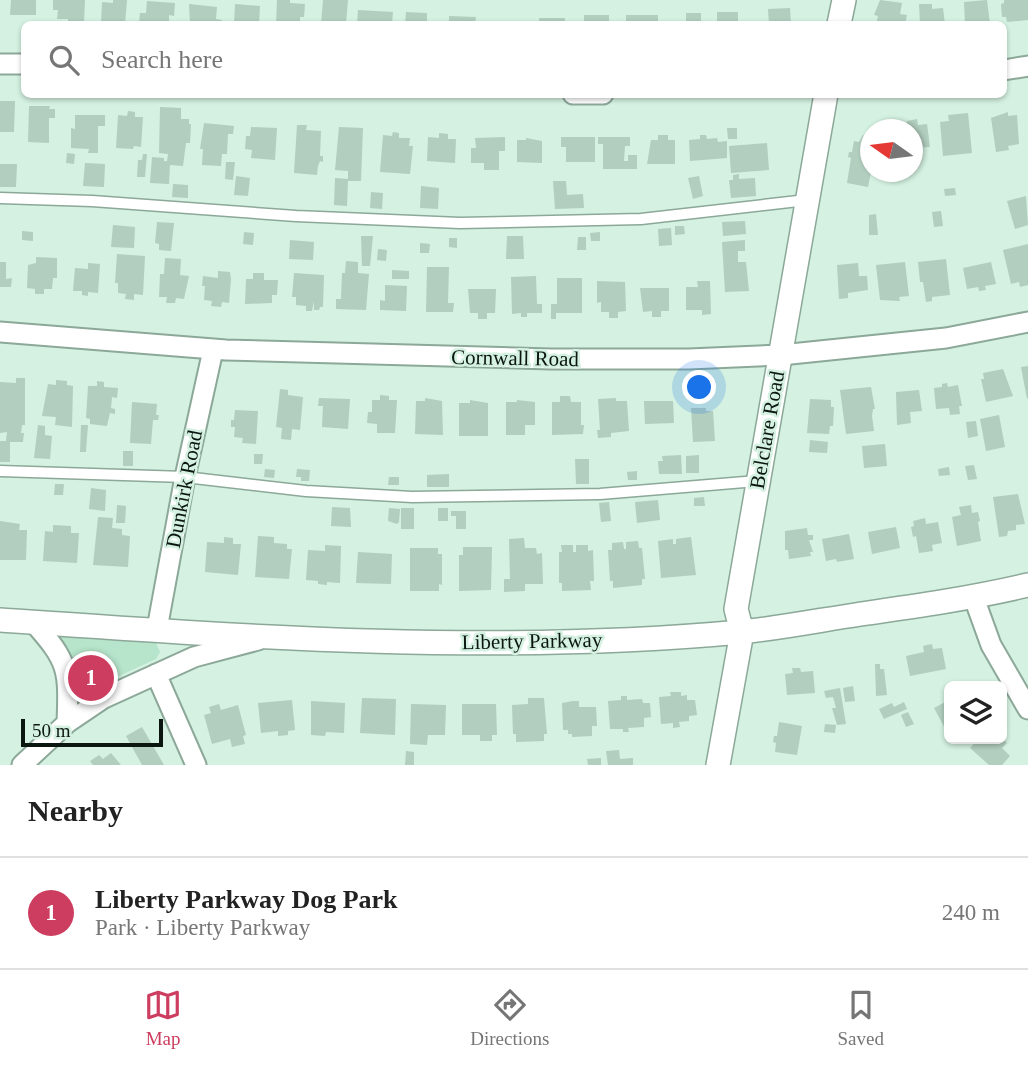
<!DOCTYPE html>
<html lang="en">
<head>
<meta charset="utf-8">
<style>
	:root { --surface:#fff; --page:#f6f6f6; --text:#222; --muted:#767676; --line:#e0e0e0; --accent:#cd3d5f }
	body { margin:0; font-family:Georgia,serif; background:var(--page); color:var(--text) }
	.controls { position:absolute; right:21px; bottom:21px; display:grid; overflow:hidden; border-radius:10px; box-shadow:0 2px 5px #0004 }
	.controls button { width:63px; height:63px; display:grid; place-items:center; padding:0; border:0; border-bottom:2px solid var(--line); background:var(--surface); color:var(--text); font:35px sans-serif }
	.compass { position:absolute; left:860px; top:119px; width:63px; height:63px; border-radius:50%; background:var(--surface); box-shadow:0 2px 5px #0004; rotate:284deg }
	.scale { position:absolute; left:21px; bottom:18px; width:142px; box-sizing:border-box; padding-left:7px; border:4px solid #0c1611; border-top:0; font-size:19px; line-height:24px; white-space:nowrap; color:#0c1611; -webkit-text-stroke:5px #d4f1e1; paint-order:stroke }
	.you { position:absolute; left:700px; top:388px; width:24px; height:24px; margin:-18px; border:5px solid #fff; border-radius:50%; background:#1a73e8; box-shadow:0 0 0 10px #1a73e833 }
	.badge { display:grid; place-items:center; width:46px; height:46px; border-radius:50%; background:var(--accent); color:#fff; font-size:23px; font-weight:700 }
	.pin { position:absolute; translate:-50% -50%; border:4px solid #fff; box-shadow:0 2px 7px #0006 }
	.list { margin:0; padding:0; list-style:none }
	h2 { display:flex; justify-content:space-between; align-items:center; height:91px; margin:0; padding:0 28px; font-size:30px }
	h2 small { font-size:23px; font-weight:400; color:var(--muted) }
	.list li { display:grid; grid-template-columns:46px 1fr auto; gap:21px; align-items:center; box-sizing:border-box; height:112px; padding:0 28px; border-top:2px solid var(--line) }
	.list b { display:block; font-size:26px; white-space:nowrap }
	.list p { margin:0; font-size:23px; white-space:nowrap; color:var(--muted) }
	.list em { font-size:23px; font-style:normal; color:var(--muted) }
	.icon { flex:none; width:38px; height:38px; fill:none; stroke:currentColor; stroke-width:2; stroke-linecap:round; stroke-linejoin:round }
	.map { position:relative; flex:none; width:1028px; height:765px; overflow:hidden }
	.search { position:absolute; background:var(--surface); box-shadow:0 2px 5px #0004; left:21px; right:21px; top:21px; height:77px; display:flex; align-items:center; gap:18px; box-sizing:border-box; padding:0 24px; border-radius:10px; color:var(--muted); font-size:26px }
	.sheet { height:203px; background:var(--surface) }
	nav { display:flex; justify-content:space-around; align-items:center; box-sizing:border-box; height:98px; border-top:2px solid var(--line); background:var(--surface); font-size:19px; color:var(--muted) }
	nav a { display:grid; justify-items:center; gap:4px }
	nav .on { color:var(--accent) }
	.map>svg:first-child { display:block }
</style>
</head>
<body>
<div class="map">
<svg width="1028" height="765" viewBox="0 0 1028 765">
	<rect width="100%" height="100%" fill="#d4f1e1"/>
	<path fill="#b6e5cb" d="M60 636 156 643 160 652 156 659 73 697Z"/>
	<path fill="#b1cebe" d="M11 0H36V15H10Z
		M53 0H85L84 22H68V19H57L58 10H53Z
		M113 0H127L125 24H101L102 2 113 3Z
		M277 0H290V3L305 4 304 17H300V24H276Z
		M323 0H348L346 24H321Z
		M880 0 902 3 900 14 907 15 905 24H876L878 16 874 15Z
		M987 0 990 24H965L964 2Z
		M1004 0H1028V20L1007 22 1006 17H1002L1001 4 1004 3Z
		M147 1 175 3 174 16 169 15V24H139L140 13H146Z
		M189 4 217 7 216 19 222 20 221 24H190Z
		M235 4 260 6 259 24H234Z
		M919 4H932V9L943 8 945 24H920Z
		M790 8 791 24H769L768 9Z
		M358 10 393 12 392 24H357Z
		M406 12 427 13V21H436V24H405Z
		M717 12H738V21H743V24H717Z
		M686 13H701V24H673V22H686Z
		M584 15H609V24H584Z
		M626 15H658V24H626Z
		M449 16 476 17 475 24H449Z
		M539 18H565V24H539Z
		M0 101H15L14 132H0Z
		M29 106H50L49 109H55V118H49V143L28 142Z
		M160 107 181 108V119H189V124H191L190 143H186L183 166 170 165 169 184 150 183 152 157 164 158V161H167L168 154 159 153Z
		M128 111 135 112V117H143L141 147 134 146 133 149 116 148 118 115 127 116Z
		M1008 112V116L1017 115 1019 144 1008 146 1009 150 996 152 991 118Z
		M968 113 972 153 943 156 940 122 949 121 948 115Z
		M75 115H105V126H98V153H88L89 149 71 148V128L75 129Z
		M917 119 918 125 927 124 930 147 912 148V130H899L898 126 907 125V121Z
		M204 123 234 126 233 134H228L227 154H222L221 166 202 165 203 149H200Z
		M297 125H307L306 130 321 131 320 156H323V162L320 161 318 166 317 175 294 173Z
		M251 127 277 128 275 160 251 158 252 150 245 149 246 136H250Z
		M339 127 363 128 361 181H348L347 206 334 205 335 178 348 179V171L335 170Z
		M727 128H737V139H728Z
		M393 132 399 133V138H410L409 146H413L410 174 380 172 383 135 392 136Z
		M439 133 448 134V139H456L455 163 427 161 428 137 439 138Z
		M658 135H668V140H675V164H647L651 140H658Z
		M700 135H706L707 139 717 138 718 142 727 141V158L690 161 689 140 700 139Z
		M863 135 870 139 871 172 868 187 847 183 851 158 848 157 849 152H852L854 141 859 142Z
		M505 137V151H499V170H484V163H471V148H476L475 138Z
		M561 137H595V162H566V147H561Z
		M598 137H630V146H625L624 161H628V155H637V169H603V144H598Z
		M526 138 542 141V163L517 162V140H526Z
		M767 143 769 170 731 173 729 146Z
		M67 153 75 154 74 164 66 163Z
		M143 154H147L145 177H137L138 160H142Z
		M226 162H235L233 180 225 179Z
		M85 163 105 164 104 187 83 186Z
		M0 164H17L16 187H0Z
		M739 174V179L755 178 756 196 731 198 729 180H733V175Z
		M236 176 250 178 248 196 234 195Z
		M699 176 703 196 693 199 688 178Z
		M553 181H566L567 195 583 194 584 208 555 209Z
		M173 184 188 185V198L172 197Z
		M421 186 439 188 438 209 420 208Z
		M955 188 956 195 945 196 944 189Z
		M371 192 383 193 382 209 370 208Z
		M1026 196 1028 225 1015 229 1007 201Z
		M941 211 943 226 934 227 932 212Z
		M876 214 878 235H869V215Z
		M745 221 746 234 723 236 722 222Z
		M157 222 174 223 171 251 159 250V244L155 243Z
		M113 225 135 227 134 248 111 247Z
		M675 226H684L685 234 675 235Z
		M671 228 672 245 659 246 658 229Z
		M22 231 33 232V241L22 240Z
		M244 232 254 233 253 245 243 244Z
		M600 232V241H591L590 233Z
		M361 236H373L370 266H362Z
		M507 236H523L524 259H506Z
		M578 237H586V250H577Z
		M449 238H457V248L449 247Z
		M290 240 314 242 313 260 289 259Z
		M745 240V251H738V262H746L749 291 725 292 722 242Z
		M420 243 430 244 429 253H420Z
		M1028 244V285L1020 287 1019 282 1011 284 1003 250Z
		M378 249 387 250 386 261 377 260Z
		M117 254 145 256 143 295 134 294V300L125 299 126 294 118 293V283H115Z
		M36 257 57 258V278H53L52 289H44V294H35V289L27 288 28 265 36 263Z
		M165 258 181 259 180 275 189 276 184 299 176 298 175 303H166L167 297H159L160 274H164Z
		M946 259 950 295 932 297V301L926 302 923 282H920L918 262Z
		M346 261 358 262V273L369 274 366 310 336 309V299H341L342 273H345Z
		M0 262H6V279L12 278 11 287H0Z
		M905 262 909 296 899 297 900 301 880 300 876 265Z
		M991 262 996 284 985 286 986 290 979 291 978 287 967 289 963 268Z
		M88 263 100 264 98 293 88 292V296L82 295V291H73L75 268 88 269Z
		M858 263 859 276H867L868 290 848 293V298L839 299 837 265Z
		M427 267H449L448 303H454L453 312H426Z
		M392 270 409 271V279H392Z
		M218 271 230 272 231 279 229 303 222 302 221 307 211 306 212 301 204 300 205 286H202L203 276 218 278Z
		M253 273H264V280H278L277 295H272V303L245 304 246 279H253Z
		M294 273 324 275 323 307H320L319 310H314V301L312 311H306V306L296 305V297H292Z
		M536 276 537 304H542V313H527V317H521V313L512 314 511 277Z
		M557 278H582V313H556V319H551V304H557Z
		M597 281 625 282 626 311 618 312V318H609V312H601V302L597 303Z
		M697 281H710L711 314 702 315V310H686V287H698Z
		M385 285 407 286 406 311 380 310V300L385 301Z
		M640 288H669V311H661V317H652V311L643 312Z
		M468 289H496L495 313H487V319H478V313H470Z
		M1028 366V398L1027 399 1021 367Z
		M1003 369 1013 396 986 402 981 379H984L983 373Z
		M16 378H25V425H22L21 433H24L23 442H10V462H0V441H6L7 432 0 433V382L16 383Z
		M56 380 67 381V385L73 386 72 427 55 425 56 417 42 416 48 384 56 385Z
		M97 381 104 382V387L118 388 117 398 112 397 111 408 115 409V414L110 413 107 426 90 424V419L86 418 88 386H97Z
		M947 383 948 387 958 385 962 406H959L960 414 950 415 949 408 936 409 934 388 942 387V384Z
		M871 387 875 409H873L872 416 874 431 846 434 840 390Z
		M280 389 288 390V395L303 397 300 430 292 429 291 440 281 439 282 428 276 427Z
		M919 390 922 411 910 412 911 423 897 425 896 392Z
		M380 395 389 396V400H397L395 433H377V424L367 423 368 412H372V400H380Z
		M560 396H570L571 402H581V425H584L583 434 552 435V402H560Z
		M319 398 350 399 348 429 322 427 323 406H318Z
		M425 398 442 401 443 435 415 434 416 401H425Z
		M616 398V401H627L629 431 611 433V437L598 438 597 430H600L598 399Z
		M810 399 831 400V407H834L833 426H830L829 434 807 433Z
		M470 400 488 403V436H459V403H470Z
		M517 400 535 402V425H525V435H506V402H517Z
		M644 401H673L674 423 645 424Z
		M132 402 157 404 156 415H159L158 420H153L151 444 130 443Z
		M691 408H706V411H713L715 441 693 442Z
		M235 410 258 411 256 444 242 443 243 438 234 437 235 427H231V420H234Z
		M999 415 1005 447 986 451 980 419Z
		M976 421 978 436 968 438 966 422Z
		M38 425 45 426V435L52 436 50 459 34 458Z
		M81 425H88L86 452H80Z
		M810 440 828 442 827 453 809 452Z
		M885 444 887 466 864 468 862 446Z
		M123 451H133V466H123Z
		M254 454H263L262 464H254Z
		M681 455 682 474H659L658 461H663L662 456Z
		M699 455V473H686V456Z
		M575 459H589V484H576Z
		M974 465 977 479 968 480 965 466Z
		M949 467 950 475 939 476 938 469Z
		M265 469 275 470 274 478 264 477Z
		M297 469 310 470 309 481H301V477H296Z
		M637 471V480H628L627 472Z
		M449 474V487H427V475Z
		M389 477H399V485H388Z
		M55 484H64L63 495H54Z
		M91 488 106 490 105 511 89 509Z
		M1018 494 1025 524 1016 525V530L1008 531 1007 536 999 537 993 497Z
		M704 497 705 506H694V498Z
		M658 500 660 520 637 523 635 502Z
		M609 502 611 521 601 522 599 503Z
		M117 505 126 506 125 523H116Z
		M971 505 972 513 978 512 980 521 978 522 981 541 957 546 952 517 961 515 959 507Z
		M332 507 350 508 351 527 331 526Z
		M389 508 400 509 399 522 397 524 388 521Z
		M401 508H414V529H401Z
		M438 508H448V521H438Z
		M451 511H466V529H456V516H451Z
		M98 517 113 518 112 528 122 529V535L130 536 128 567 93 565Z
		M925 518 926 524 938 522 942 543 932 545 933 551 919 553 916 536 913 537 911 527 914 526 913 521Z
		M0 521 20 524 19 530H27L26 560H0Z
		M53 525 71 526V533H79L77 563 43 561 45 531 53 532Z
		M896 527 900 548 872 554 868 532Z
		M807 528 808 535H813V540H809L813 552H810L811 556 789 559 788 550H785V531Z
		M849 534 854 559 837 562 836 559 826 561 822 539Z
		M258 536 274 537V543L287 544V549H292L289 579 255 577Z
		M224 537 233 538V544H241L238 575 205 572 207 542 224 543Z
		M691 537 696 575 661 578 658 541 673 539V544H676V539Z
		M524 538 525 548H536L537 554 542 553 543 584H525V591L504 592V579H510L509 539Z
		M638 541 639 548H642L645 579H642V585L613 588V581H610L608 550H612V543L623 542 624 549H626V542Z
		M325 545 341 546 340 583 327 582V585L318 584V581L306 580 308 550 325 551Z
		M561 545H573V552H576V545H588V551L593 550 594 581H590L591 590 562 591V583H559V552H562Z
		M463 547H492L491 590 459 591V555H463Z
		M410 548H438V554H442V585L439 584V591H410Z
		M358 552 392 554 391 584 356 583Z
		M932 644 933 649 942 648 946 669 910 676 906 656 924 652 923 646Z
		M875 664H880V669H884L887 695 876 696Z
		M792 668H800L801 672 813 671 815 693 787 695 785 674 793 673Z
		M853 686 855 701 845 702 843 688Z
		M840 688 846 724 837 725 832 708H836L833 697 826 698 824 691Z
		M670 692H681V696L687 695V700H695L697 715 689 716V721L679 722 680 727 673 728V723L661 724 659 697 671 696Z
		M621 696H627V700L642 699 643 703H650L651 717 644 718V727L628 728 629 732H623V729H610L608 701 621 700Z
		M362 698 396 699 395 735 360 733Z
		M528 698H544L547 734H544V741L516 742V734H513L512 705 528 704Z
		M292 700 295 730 288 731V735L278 736V731L261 733 258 703Z
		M949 700V731L947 732 934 708Z
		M311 701 345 703 344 733 326 732 325 736 311 735Z
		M573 701H579V707H596L597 726H592V736L572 737V734H568V730H563L562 703Z
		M904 702 907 709 884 719 879 709 892 703 894 707Z
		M219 704 221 710 238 705 246 735 243 736 245 744 232 747 230 739 212 744 204 715 211 713 209 707Z
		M411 704 446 705 445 735H428L427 745 410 744Z
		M462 704H496L497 735H492V741H480V735H462Z
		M908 712 914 724 906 727 901 715Z
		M779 722 802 726 797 755 775 752 776 743 773 742 774 736H777Z
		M825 724 836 725 835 733 824 732Z
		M142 727 164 765H142L126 736Z
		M978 739H1003L1007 743 1002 748 1010 756 1002 765H989L970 748Z
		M619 750 620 759 633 758V765H608L606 751Z
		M406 751 414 752V765H405Z
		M111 753 121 765H93L90 761 99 755 103 759Z
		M601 758V765H588L587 759Z"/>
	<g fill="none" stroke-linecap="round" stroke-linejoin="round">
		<g stroke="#8ca898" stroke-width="13">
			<path id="service" d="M0 198 92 201 296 216 460 223 641 219 807 200
				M0 471 185 477 306 491 412 497 600 494 757 481"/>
		</g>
		<g stroke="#8ca898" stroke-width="23">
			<path id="minor" d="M0 64H24
				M1004 70 1028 66
				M573 94H603
				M0 332 226 350 551 359H689L781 355 946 338 1028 322
				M974 598 991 645 1028 709
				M33 622C69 662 69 670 67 723
				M157 629 185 477 213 350
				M156 674 196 765
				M22 765 67 723 104 698 194 657 258 640"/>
		</g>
		<g stroke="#8ca898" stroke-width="26">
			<path id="tertiary" d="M839 24 844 0
				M0 620C246 637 494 655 741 632 781 628 821 620 861 614 917 606 973 598 1028 585
				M718 765 742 632 736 609 826 94"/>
		</g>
		<use href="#service" stroke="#fff" stroke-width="10"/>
		<use href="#minor" stroke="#fff" stroke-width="19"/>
		<use href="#tertiary" stroke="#fff" stroke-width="23"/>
	</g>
	<g text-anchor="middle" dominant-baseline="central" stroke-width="5" stroke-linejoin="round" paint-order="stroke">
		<g font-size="21" fill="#0c1611" stroke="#d4f1e1">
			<text transform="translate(515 358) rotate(1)">Cornwall Road</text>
			<text transform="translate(767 430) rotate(-80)">Belclare Road</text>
			<text transform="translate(184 489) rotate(-79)">Dunkirk Road</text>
			<text transform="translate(532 641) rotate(-1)">Liberty Parkway</text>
		</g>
	</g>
</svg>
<div class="controls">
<button><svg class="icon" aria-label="layers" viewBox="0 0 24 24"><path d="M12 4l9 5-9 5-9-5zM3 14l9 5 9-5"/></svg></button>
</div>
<svg class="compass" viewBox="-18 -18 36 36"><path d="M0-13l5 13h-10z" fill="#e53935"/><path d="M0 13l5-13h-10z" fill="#767676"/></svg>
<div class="scale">50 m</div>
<div class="you"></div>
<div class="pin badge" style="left:91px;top:678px">1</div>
<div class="search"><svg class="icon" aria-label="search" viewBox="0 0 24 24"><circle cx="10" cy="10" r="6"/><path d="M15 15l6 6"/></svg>Search here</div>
</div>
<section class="sheet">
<h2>Nearby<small></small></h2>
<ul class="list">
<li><span class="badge">1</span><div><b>Liberty Parkway Dog Park</b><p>Park · Liberty Parkway</p></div><em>240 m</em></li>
</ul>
</section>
<nav>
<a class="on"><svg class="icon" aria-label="map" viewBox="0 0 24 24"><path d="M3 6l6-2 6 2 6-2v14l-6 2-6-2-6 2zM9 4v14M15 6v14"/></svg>Map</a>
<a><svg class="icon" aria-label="directions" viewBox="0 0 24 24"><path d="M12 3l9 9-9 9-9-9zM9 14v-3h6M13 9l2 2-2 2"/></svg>Directions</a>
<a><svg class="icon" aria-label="saved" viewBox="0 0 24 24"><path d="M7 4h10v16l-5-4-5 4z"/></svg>Saved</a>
</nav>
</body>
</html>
